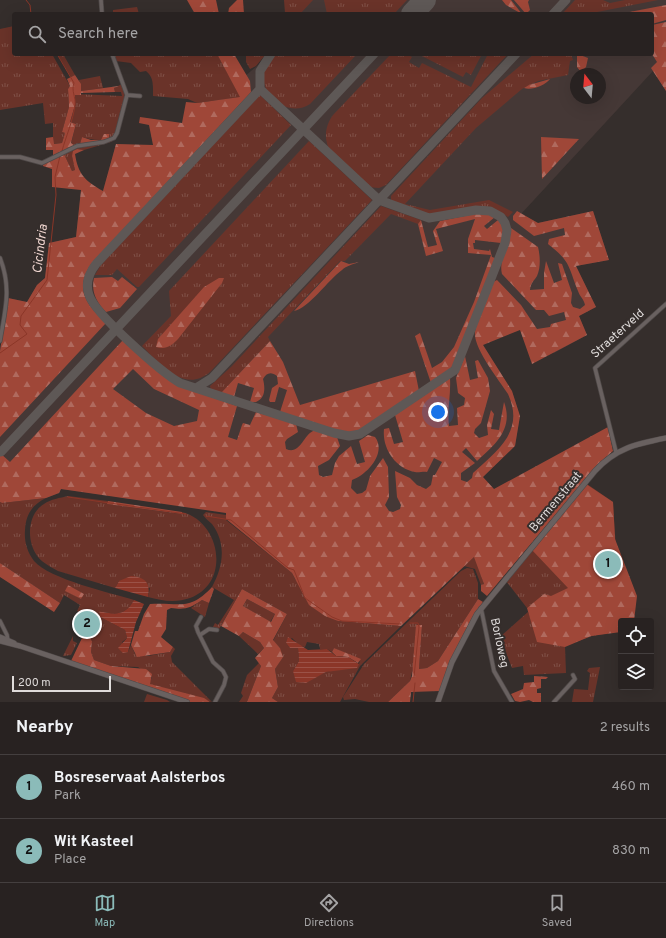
<!DOCTYPE html>
<html lang="en">
<head>
<meta charset="utf-8">
<style>
	:root { --surface:#282221; --page:#302a2a; --text:#f1f3f6; --muted:#a5a4a5; --line:#443f3f; --accent:#8bbbb9 }
	body { margin:0; font-family:Overpass,sans-serif; background:var(--page); color:var(--text) }
	.controls { position:absolute; right:12px; bottom:12px; display:grid; overflow:hidden; border-radius:4px; box-shadow:0 4px 16px #0002 }
	.controls button { width:36px; height:36px; display:grid; place-items:center; padding:0; border:0; border-bottom:1px solid var(--line); background:var(--surface); color:var(--text); font:20px sans-serif }
	.compass { position:absolute; left:570px; top:68px; width:36px; height:36px; border-radius:50%; background:var(--surface); box-shadow:0 4px 16px #0002; rotate:344deg }
	.scale { position:absolute; left:12px; bottom:10px; width:99px; box-sizing:border-box; padding-left:4px; border:2px solid #dfdbda; border-top:0; font-size:11px; line-height:14px; white-space:nowrap; color:#dfdbda; -webkit-text-stroke:3px #352e2c; paint-order:stroke }
	.you { position:absolute; left:438px; top:412px; width:14px; height:14px; margin:-10px; border:3px solid #fff; border-radius:50%; background:#1a73e8; box-shadow:0 0 0 6px #1a73e833 }
	.badge { display:grid; place-items:center; width:26px; height:26px; border-radius:50%; background:var(--accent); color:#111; font-size:13px; font-weight:700 }
	.pin { position:absolute; translate:-50% -50%; border:2px solid #fff; box-shadow:0 1px 4px #0006 }
	.list { margin:0; padding:0; list-style:none }
	h2 { display:flex; justify-content:space-between; align-items:center; height:52px; margin:0; padding:0 16px; font-size:17px }
	h2 small { font-size:13px; font-weight:400; color:var(--muted) }
	.list li { display:grid; grid-template-columns:26px 1fr auto; gap:12px; align-items:center; box-sizing:border-box; height:64px; padding:0 16px; border-top:1px solid var(--line) }
	.list b { display:block; font-size:15px; white-space:nowrap }
	.list p { margin:0; font-size:13px; white-space:nowrap; color:var(--muted) }
	.list em { font-size:13px; font-style:normal; color:var(--muted) }
	.icon { flex:none; width:22px; height:22px; fill:none; stroke:currentColor; stroke-width:2; stroke-linecap:round; stroke-linejoin:round }
	.map { position:relative; flex:none; width:666px; height:702px; overflow:hidden }
	.search { position:absolute; background:var(--surface); box-shadow:0 4px 16px #0002; left:12px; right:12px; top:12px; height:44px; display:flex; align-items:center; gap:10px; box-sizing:border-box; padding:0 14px; border-radius:4px; color:var(--muted); font-size:15px }
	.sheet { height:180px; background:var(--surface) }
	nav { display:flex; justify-content:space-around; align-items:center; box-sizing:border-box; height:56px; border-top:1px solid var(--line); background:var(--surface); font-size:11px; color:var(--muted) }
	nav a { display:grid; justify-items:center; gap:2px }
	nav .on { color:var(--accent) }
	.map>svg:first-child { display:block }
</style>
</head>
<body>
<div class="map">
<svg width="666" height="702" viewBox="0 0 666 702">
	<defs>
		<pattern id="grass-tufts" width="24" height="20" patternUnits="userSpaceOnUse"><rect width="24" height="20" fill="#6a3329"/><path d="M3 7l-1-3M5 7V3M7 7l1-3M15 17l-1-3M17 17v-4M19 17l1-3" fill="none" stroke="#7f5047"/></pattern>
		<pattern id="forest-firs" width="22" height="20" patternUnits="userSpaceOnUse"><rect width="22" height="20" fill="#9f4738"/><path d="M5 1l3.5 6h-7zM16 11l3.5 6h-7z" fill="#b06a5e"/></pattern>
		<pattern id="water-rules" width="6" height="5" patternUnits="userSpaceOnUse"><rect width="6" height="5" fill="#8b3628"/><path d="M0 2.5h6" fill="none" stroke="#9b5247"/></pattern>
	</defs>
	<rect width="100%" height="100%" fill="#352e2c"/>
	<path fill="#453836" fill-rule="evenodd" d="M311 0H666V91L653 71 521 214 538 223 593 211 609 260 576 266 596 307 579 316 587 335 554 353 510 301 482 343 512 392 520 416 515 446 459 500 475 556 458 571 298 577 237 515 220 511 61 489 59 493 46 498 0 502V351L8 298 27 302 37 285 45 278 49 243 76 237 81 190 103 191 116 144 153 146 237 83 258 65 266 54H652V14H276L298 12ZM576 74H600V98H576Z"/>
	<path fill="url(#grass-tufts)" fill-rule="evenodd" d="M284 0H313L300 14 298 12 285 13Z
		M324 0H407L394 14H327Z
		M575 0H603L610 3 625 0H658L587 14H562Z
		M137 7 139 14H113V10Z
		M14 26V54H52L70 86 68 89 69 107 62 132 65 133 62 143 53 144V123L45 124 43 103 0 110V29Z
		M57 54H63L75 75 71 77Z
		M113 54H217L241 97 197 103 188 99 153 96C153 86 154 77 146 71L140 72 131 63 116 61Z
		M246 54H266L256 66 250 69 246 62Z
		M276 54H357L310 104C289 118 260 97 264 73 265 65 271 60 276 54Z
		M391 54H406L412 57 409 62 419 68 422 63 471 87 488 54H508L386 185 379 188 368 187 331 152C323 140 325 126 333 115Z
		M418 54H482L471 75 466 72 463 77Z
		M534 54H571L573 60 570 61 568 75 538 81 522 89 476 128 405 204 430 210 489 200 513 212 508 217C477 196 465 213 433 214 420 215 403 206 391 202V196L482 98Z
		M100 76 103 88 81 91 79 80Z
		M122 84 125 94 124 100 115 134C108 143 91 140 82 137L80 144 75 146 71 144 76 124 70 122 75 105 74 94 122 96 121 92H115L114 88Z
		M260 95 291 125 139 287H137L117 269 112 275H95L101 265Z
		M114 140 111 142 84 150 77 149 72 156 75 170 72 171 64 154 76 148Z
		M309 141 372 200 210 372C184 394 160 364 142 346L171 316 169 291Z
		M381 206 421 220 418 224 391 214 345 261H340L268 337 270 341 221 393 211 390 210 386 231 367Z
		M587 484 613 502 621 631 592 636 565 646 566 673 524 675 523 666 512 668 503 645 505 643 501 636 528 612 530 617 531 605 527 608 506 581Z
		M68 496 108 501 107 504 181 514 182 512C221 522 231 583 190 598 176 603 162 601 148 597L150 588 119 581 115 588 58 571C51 567 43 563 38 557 26 542 27 514 44 504 51 499 60 498 68 496Z
		M46 498C32 505 26 514 25 530 24 541 27 552 34 561 49 579 111 593 134 600 125 616 115 615 99 611L100 617 125 630 127 638 122 642 128 652 131 645 135 654 148 656 170 652 173 647 175 649 171 656 172 662 212 702 149 684 152 677 138 667 111 666 94 660 91 652 92 640 83 638 96 619 83 611 81 613 77 611 80 605 64 595 60 603 0 563V502L2 503ZM68 585 83 594 81 599 66 591Z
		M206 512 226 515V520L292 573 295 579 338 621 401 626 360 666 340 702H278L272 698 278 687 275 669 280 661V648L273 641 287 614 242 589 219 629 213 627 215 623 218 625 234 600 212 587C223 567 227 544 212 524 209 521 206 519 203 515ZM292 638 300 646 305 647 307 642 319 644 320 649H327L332 652 334 648 360 660 359 664 326 672 303 683 293 671 299 661 298 648H290L286 643Z
		M475 556 484 584 481 585 475 569 464 566Z
		M467 568 473 569 478 583V599L438 661 427 668 419 669 422 625 410 681 388 702H369L355 699 344 700 343 697 364 664 461 571Z
		M247 599 275 614 270 622 243 606Z
		M202 600 209 603 205 617 191 608Z
		M243 632 260 642 264 648 258 654 239 636Z
		M73 636V641L77 643 71 655 63 656Z
		M259 663 261 666 247 702H239L243 696 241 693 247 675Z
		M600 667 593 702H572L574 689 588 690 590 673 587 671 589 668Z
		M147 694 167 700 170 702H144Z"/>
	<path fill="url(#forest-firs)" fill-rule="evenodd" d="M187 0H216L219 14H195Z
		M237 0H243L244 14H228L229 8Z
		M502 0H511L522 14 506 5Z
		M514 0H529L528 2 530 10 526 14Z
		M666 5V20L652 24V14H619Z
		M666 22V91L651 68 657 62 652 54V25Z
		M217 54H234L250 81 251 92 91 264C74 290 87 305 106 323L0 437V351L8 298 27 302 37 285 45 278 49 243 76 237 81 190 52 187V169L43 166V164L64 154 72 171 75 170 72 156 73 151 77 149 84 150 75 154C78 174 85 181 103 191L116 144 153 145 149 125 139 123 140 117 182 123 186 102 197 103 240 97Z
		M580 55 588 58 586 67 581 72 577 67V56Z
		M75 75 81 84V91L119 86 114 88 115 92 81 93V95H75V105L70 122 76 124 71 143 75 146 53 156V150H46V138L53 137 54 144 62 143 65 133 62 132 69 107 68 89 70 86 67 79Z
		M550 79C546 85 531 91 524 88L529 85Z
		M104 134H109V139L80 144 82 137 91 140H101Z
		M541 137 579 139 542 179Z
		M517 211 538 223 593 211 609 260 576 266 596 307 579 316 587 335 532 364 520 330 483 345 512 391 520 416 515 446 483 477 494 489 608 427 613 451 597 465 487 596 481 591V585L484 584 474 557 401 626 338 621 325 616 309 605 292 573 226 519V513L61 489 59 493 46 498 2 503 0 502V453L10 462 123 340 176 385 237 406 228 437 237 440 242 425 243 423 250 425 256 412 296 424 298 432 287 439 285 442 286 449C300 455 303 436 313 431H321L337 437 340 446 329 460 318 466 319 475 323 477 332 475 335 463 339 456 351 446 357 464 365 462 359 441 368 435 375 437C387 453 367 475 352 480L351 488 357 494 362 493 366 490 370 476 383 458 388 467 389 497 385 505 389 511 393 512 400 509 401 505 397 497 395 471 410 478 417 485 426 489 431 485 433 475H435L442 462 434 458 427 472C424 471 418 473 415 472 395 468 382 448 384 429L389 428 394 444 403 442 395 415 450 378C451 396 447 409 449 426L458 425 457 408 464 405 465 398 458 393 456 378 465 356 470 380 478 378 475 361 478 360 488 378 490 391 481 423 475 429 474 433 479 438 488 435 487 425 491 410 494 414 491 429 499 430 504 402C514 429 495 445 477 461L466 448 462 452 475 463 461 473V480L467 482 472 478 473 473C498 450 525 431 508 394 499 380 473 348 475 332 477 319 488 295 493 282L497 280 521 305 537 329 550 327 551 324 566 320 564 312 549 316 544 310H536L502 274C498 258 511 244 511 228L538 247C540 255 541 267 537 276 534 281 531 282 530 290L544 289V273L546 261 554 283 562 280 558 263 562 264 572 293 571 303 573 307 580 309 585 305C584 299 580 297 578 291 568 266 571 262 548 244L549 239 565 235 564 228 534 236 513 220V216ZM133 369 154 389 199 410 197 421 174 426 146 413 113 389Z
		M485 212 495 217 484 226 487 229 498 220C505 226 504 234 501 243L475 240V243H473L474 249 489 251 490 249 492 257 495 258 455 363 449 370 431 383 415 336 420 333 432 368 442 362 454 347 474 302 491 255 468 253V239L475 219 436 229 443 251 426 256 418 224 421 220 428 247 437 245 433 231 440 221Z
		M341 261 349 264 359 262C354 264 346 266 342 270 329 279 308 309 294 311Z
		M112 277 118 281 122 277 137 289 120 308 106 312C96 302 91 291 94 278Z
		M219 278H224L222 283 178 339C171 346 166 350 156 347L158 339 204 287Z
		M270 341 283 362 300 405 415 371 419 391 365 428 354 432H342L280 412 287 390 279 387 275 402H270L269 400 272 388 278 384 277 376C271 371 266 373 263 379 265 387 266 398 256 402H250L254 388 238 383 234 397 221 393Z
		M586 484 613 502 615 539 637 596 634 621H621V632L591 636 565 647 537 642 527 608 544 594 551 596 568 588 532 550Z
		M108 501 182 512V514L107 504Z
		M0 563 60 603 54 612 0 577Z
		M68 585 84 594 81 599 65 591Z
		M212 587 214 589 209 603 202 600C190 608 186 610 171 608L167 610 166 629 161 637 173 647 170 652 137 657 131 645 135 631H138L144 614 150 604C179 602 189 612 212 587Z
		M242 589 287 614 273 640 280 648 283 657 275 669 278 687 272 698 278 702H247L261 666 255 658 264 648 260 642 243 632 239 636 221 626ZM247 599 275 614 271 622 243 606Z
		M478 599 483 602C463 630 452 659 440 691L411 692 410 702H388L410 681 412 676 416 625H422L419 669 427 668 438 661Z
		M82 638H90L92 641 91 652 94 660 111 666 146 669 152 674 150 684 204 698 210 702H189L71 661Z
		M334 648 361 659 358 663 348 657 336 656 332 652Z
		M534 676 548 677 546 679H541V688L537 689V693H541V702H533L529 700 520 702 515 701 511 694 523 689 524 683 534 682Z"/>
	<path fill="url(#water-rules)" d="M131 576C145 577 151 583 148 597L115 588 119 581Z
		M134 600 144 604 136 622 128 652 123 653 118 648 127 638 125 630 100 617 99 611C115 615 125 616 134 600Z
		M288 637 308 650 327 649 336 656 348 657 359 664 357 668 326 672 306 683 296 682 293 671 299 661 298 648H290L286 643Z"/>
	<g fill="none" stroke-linecap="round" stroke-linejoin="round">
		<path stroke="#8b3628" stroke-width="1" d="M26 0 30 5 31 14
			M57 54 74 83C71 91 76 97 75 105 73 121 66 136 62 151
			M0 353 27 334 20 325 21 316 47 280 56 195 55 177 60 156
			M68 497 186 514
			M206 516 231 520 288 568 294 570 305 598 332 617 342 621 401 624
			M410 623H418L419 627 414 677
			M413 702 415 683"/>
		<path stroke="#5e5856" stroke-width="9" d="M553 14 566 0
			M260 89 96 264C89 273 85 284 89 295 95 314 161 372 180 383L334 433 349 436 360 434 455 370 505 243 507 230 505 223 501 217 490 211 476 210 429 218 379 200 260 89V71L271 54
			M196 388 212 378 516 54
			M1 452 374 54"/>
		<path stroke="#5e5856" stroke-width="22" d="M412 14 425 0"/>
		<g stroke="#4f4948" stroke-width="5">
			<path id="street" d="M101 0 102 14
				M127 95 140 96
				M0 157H20L42 163 77 146 104 142 114 138 117 133 127 95 112 54
				M0 258C12 289 5 310 0 341
				M616 452 595 368 666 304
				M481 608 494 671 512 702
				M201 617 196 626 198 632 213 662 223 671 226 677 224 685 215 702
				M0 621 7 635 8 642
				M200 635 209 629 217 630
				M554 702 575 679 573 675"/>
		</g>
		<g stroke="#4f4948" stroke-width="6">
			<path id="secondary" d="M0 637 14 643
				M0 641 20 646 187 702
				M438 702 452 662 477 614 595 471C616 448 636 444 666 438"/>
		</g>
		<use href="#street" stroke="#696160" stroke-width="3.5"/>
		<use href="#secondary" stroke="#696160" stroke-width="5"/>
	</g>
	<g text-anchor="middle" dominant-baseline="central" stroke-width="4" stroke-linejoin="round" paint-order="stroke">
		<g font-size="12" fill="#dfdbda" stroke="#352e2c">
			<text transform="translate(618 334) rotate(-42)">Straeterveld</text>
			<text transform="translate(556 502) rotate(-50)">Bermenstraat</text>
			<text transform="translate(499 643) rotate(78)">Borloweg</text>
		</g>
		<g font-size="13" font-style="italic" fill="#f0d6d0" stroke="#352e2c">
			<text transform="translate(41 249) rotate(-83)">Cicindria</text>
		</g>
	</g>
</svg>
<div class="controls">
<button><svg class="icon" aria-label="locate" viewBox="0 0 24 24"><circle cx="12" cy="12" r="6"/><path d="M12 2v4M12 18v4M2 12h4M18 12h4"/></svg></button>
<button><svg class="icon" aria-label="layers" viewBox="0 0 24 24"><path d="M12 4l9 5-9 5-9-5zM3 14l9 5 9-5"/></svg></button>
</div>
<svg class="compass" viewBox="-18 -18 36 36"><path d="M0-13l5 13h-10z" fill="#e53935"/><path d="M0 13l5-13h-10z" fill="#a5a4a5"/></svg>
<div class="scale">200 m</div>
<div class="you"></div>
<div class="pin badge" style="left:608px;top:564px">1</div>
<div class="pin badge" style="left:87px;top:624px">2</div>
<div class="search"><svg class="icon" aria-label="search" viewBox="0 0 24 24"><circle cx="10" cy="10" r="6"/><path d="M15 15l6 6"/></svg>Search here</div>
</div>
<section class="sheet">
<h2>Nearby<small>2 results</small></h2>
<ul class="list">
<li><span class="badge">1</span><div><b>Bosreservaat Aalsterbos</b><p>Park</p></div><em>460 m</em></li>
<li><span class="badge">2</span><div><b>Wit Kasteel</b><p>Place</p></div><em>830 m</em></li>
</ul>
</section>
<nav>
<a class="on"><svg class="icon" aria-label="map" viewBox="0 0 24 24"><path d="M3 6l6-2 6 2 6-2v14l-6 2-6-2-6 2zM9 4v14M15 6v14"/></svg>Map</a>
<a><svg class="icon" aria-label="directions" viewBox="0 0 24 24"><path d="M12 3l9 9-9 9-9-9zM9 14v-3h6M13 9l2 2-2 2"/></svg>Directions</a>
<a><svg class="icon" aria-label="saved" viewBox="0 0 24 24"><path d="M7 4h10v16l-5-4-5 4z"/></svg>Saved</a>
</nav>
</body>
</html>
